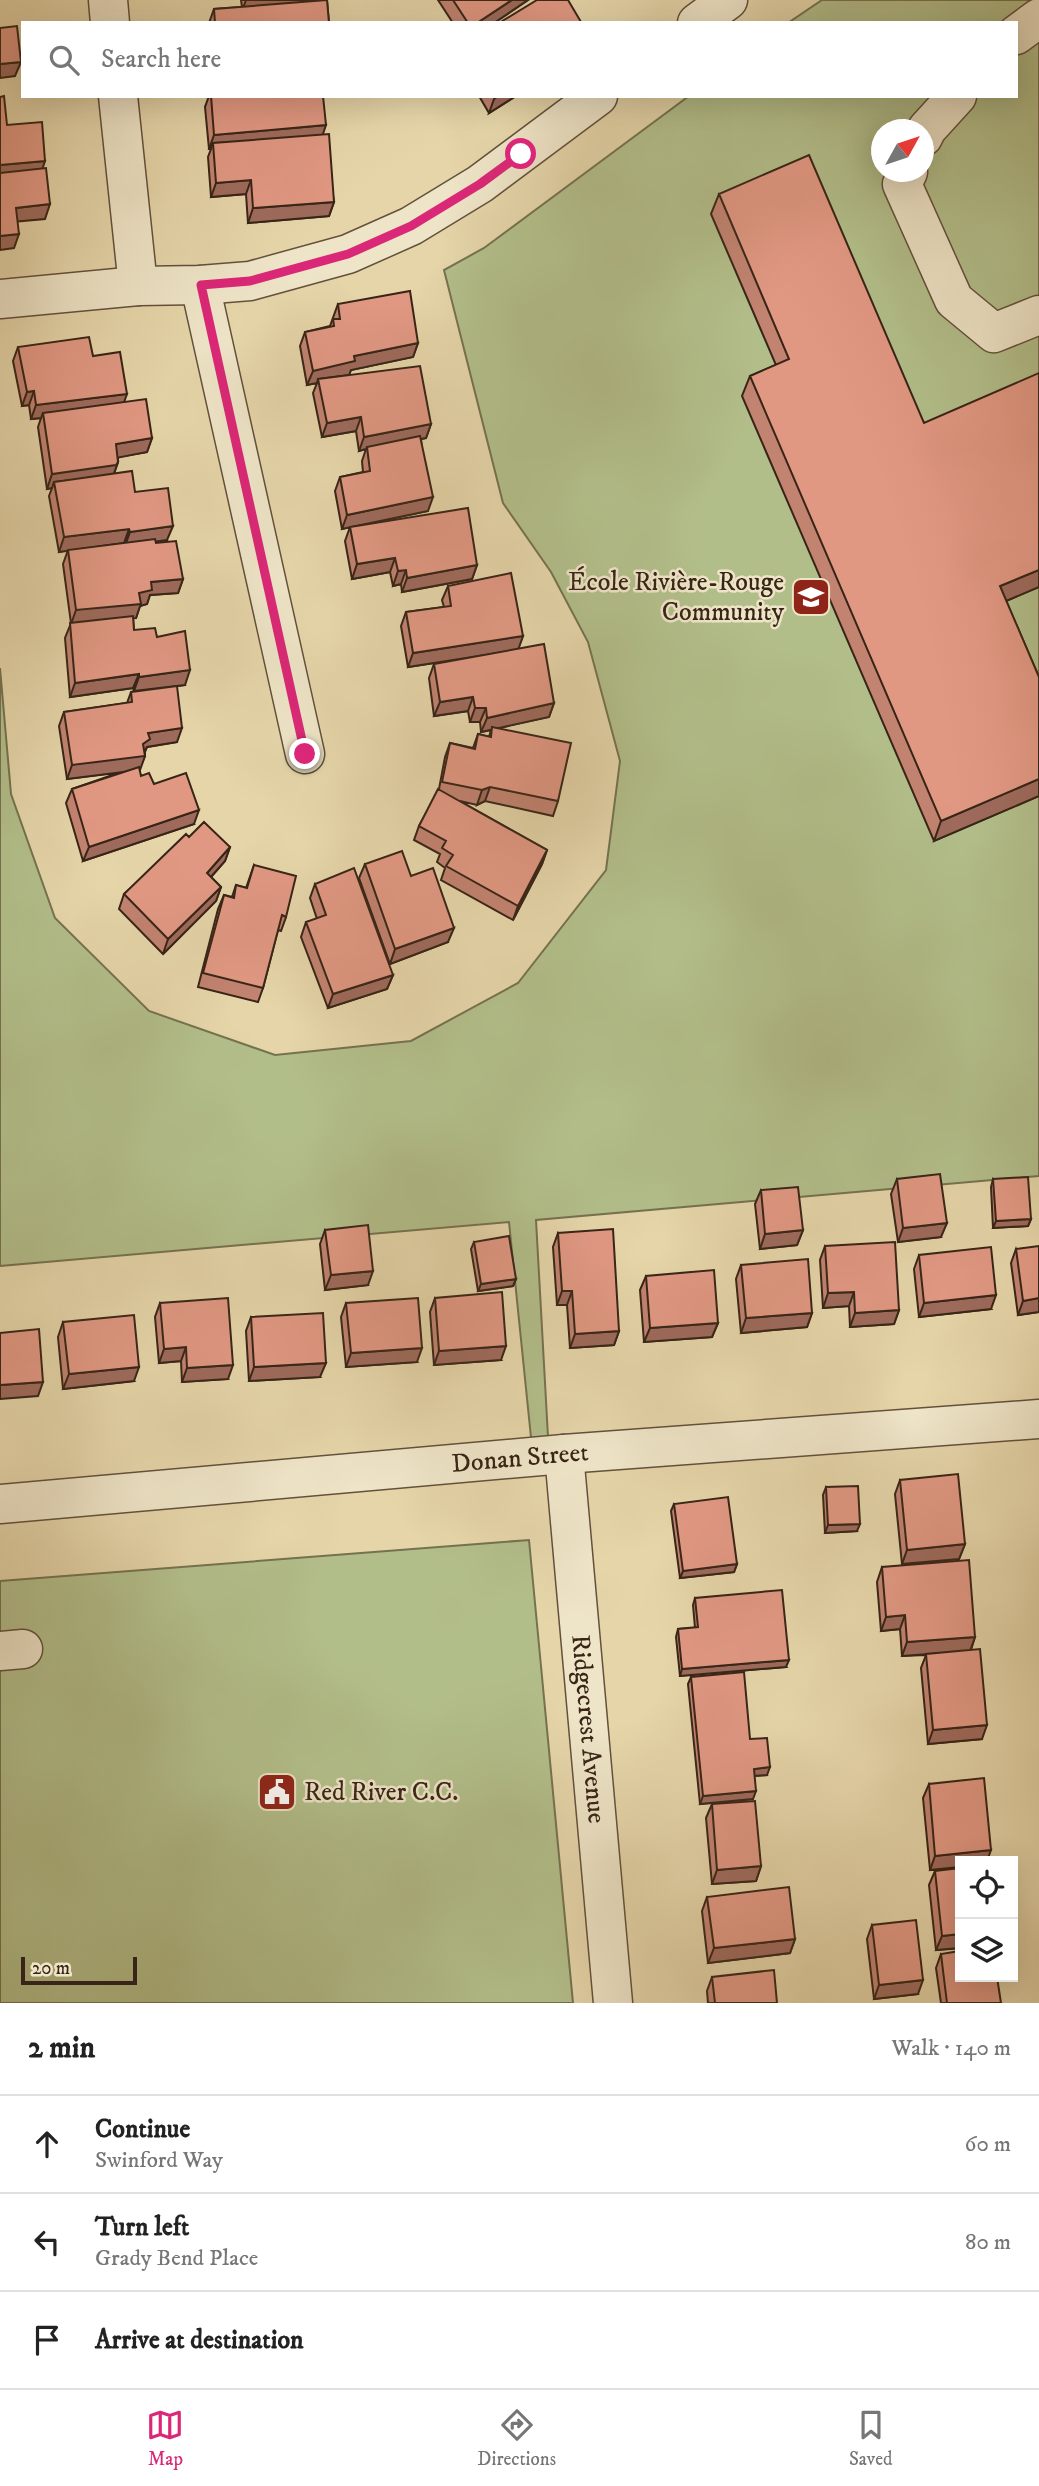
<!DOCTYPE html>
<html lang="en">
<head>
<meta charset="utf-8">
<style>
	:root { --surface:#fff; --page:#f2f2f2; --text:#222; --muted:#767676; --line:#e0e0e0; --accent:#db2777 }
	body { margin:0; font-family:"IM FELL DW Pica",serif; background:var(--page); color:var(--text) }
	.controls { position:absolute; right:21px; bottom:21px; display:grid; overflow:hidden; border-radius:0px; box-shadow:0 7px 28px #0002 }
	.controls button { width:63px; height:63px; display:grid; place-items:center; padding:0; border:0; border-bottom:2px solid var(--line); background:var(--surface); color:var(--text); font:35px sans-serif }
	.compass { position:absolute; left:871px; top:119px; width:63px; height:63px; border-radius:50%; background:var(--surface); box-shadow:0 7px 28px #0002; rotate:50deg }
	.scale { position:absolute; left:21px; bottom:18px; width:116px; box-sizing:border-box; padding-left:7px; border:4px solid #382517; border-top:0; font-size:19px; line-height:24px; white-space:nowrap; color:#382517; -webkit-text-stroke:5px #eee4c7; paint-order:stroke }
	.stop { position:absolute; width:21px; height:21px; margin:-16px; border:5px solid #db2777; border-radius:50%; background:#fff }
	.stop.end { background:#db2777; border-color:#fff; box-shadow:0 2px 7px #0008 }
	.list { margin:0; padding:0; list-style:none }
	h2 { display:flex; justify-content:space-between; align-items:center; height:91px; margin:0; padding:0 28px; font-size:30px }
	h2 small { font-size:23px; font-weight:400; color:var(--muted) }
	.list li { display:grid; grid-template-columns:46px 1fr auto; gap:21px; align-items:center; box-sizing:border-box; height:98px; padding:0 28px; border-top:2px solid var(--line) }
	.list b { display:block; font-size:26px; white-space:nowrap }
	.list p { margin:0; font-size:23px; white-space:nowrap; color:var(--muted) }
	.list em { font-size:23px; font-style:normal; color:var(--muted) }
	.icon { flex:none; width:38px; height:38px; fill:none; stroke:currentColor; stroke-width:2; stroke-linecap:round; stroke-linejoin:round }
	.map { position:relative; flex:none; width:1039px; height:2003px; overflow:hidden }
	.search { position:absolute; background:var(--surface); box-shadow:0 7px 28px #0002; left:21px; right:21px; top:21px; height:77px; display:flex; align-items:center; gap:18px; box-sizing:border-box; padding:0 24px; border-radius:0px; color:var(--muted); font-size:26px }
	.sheet { height:385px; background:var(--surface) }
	nav { display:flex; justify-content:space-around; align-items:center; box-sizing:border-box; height:98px; border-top:2px solid var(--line); background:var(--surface); font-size:19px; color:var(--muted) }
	nav a { display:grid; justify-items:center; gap:4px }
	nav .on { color:var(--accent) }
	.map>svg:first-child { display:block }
</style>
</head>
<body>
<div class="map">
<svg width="1039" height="2003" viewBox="0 0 1039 2003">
	<rect width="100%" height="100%" fill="#e5d5a9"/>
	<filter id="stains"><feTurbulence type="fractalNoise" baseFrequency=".00286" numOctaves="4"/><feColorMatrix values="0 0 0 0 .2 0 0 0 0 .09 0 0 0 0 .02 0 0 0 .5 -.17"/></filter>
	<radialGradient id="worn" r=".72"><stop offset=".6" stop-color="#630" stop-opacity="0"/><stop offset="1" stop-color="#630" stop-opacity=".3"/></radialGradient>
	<path fill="#b2be8a" stroke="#757250" stroke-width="2" fill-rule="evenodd" d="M822 0H1039V1176L536 1220 549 1455 533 1457 509 1222 0 1266V668L11 794 55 918 149 1011 275 1055 411 1041 518 983 606 870 620 761 588 642 551 572 503 503 444 270 484 248 689 96H1016V23H788ZM881 130H923V172H881Z
		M529 1540 573 2003H0V1581Z"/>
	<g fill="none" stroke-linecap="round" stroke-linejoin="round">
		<g stroke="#63513c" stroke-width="41">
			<g id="minor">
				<path d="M108 0 110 23"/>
				<path d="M697 23 728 0"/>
				<path d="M1016 35 1039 18"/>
				<path d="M118 96 138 286"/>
				<path d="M923 137 927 129 957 96"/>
				<path d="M908 172 902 184 954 300 994 333 1039 315"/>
				<path d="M200 285 305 754"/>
				<path d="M0 299 138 286 200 285 250 281 348 254 411 226 480 184 598 96"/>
				<path id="s1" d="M564 1454 613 2003"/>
				<path id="s2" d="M0 1504 564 1454 1039 1419"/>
				<path d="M0 1651 23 1649"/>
			</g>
		</g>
		<use href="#minor" stroke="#eee4c7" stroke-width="38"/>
	</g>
	<path fill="#c28371" stroke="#382517" stroke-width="2" d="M241 0H327L329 23H209L214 9 242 7Z
		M438 0H528L494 23H453Z
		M209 96H323V134L334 202 329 216 248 223 246 194 211 197 208 157 211 149H209L205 107Z
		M479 96H516L489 113Z
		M719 194 924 423 1039 587 1006 601 1039 677V796L934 841 742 396 750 376 776 365 711 214Z
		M338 304 418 343 413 357 351 370 349 375 431 424 426 438 421 439 428 511 357 526 477 565 472 579 402 592 401 584 393 586 390 572 352 579 345 541 350 527 342 529 335 491 340 477 363 472 362 461 366 449 359 451 356 431 322 437 313 393 317 383 307 385 300 346 305 332 330 326Z
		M18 347 93 356 124 402 152 438 147 452 118 457V462L114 474 135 492 167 540 156 542 183 579 178 593 150 595 147 604 140 606 136 618H133L134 630 157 637 185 685 177 686V742L147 747 145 752V756L139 770 141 776 154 784 194 824 83 861 66 803 72 789 121 772 67 779 59 726 64 712 127 703 131 692 134 691 133 688 70 697 65 638 71 623 63 564 68 550 59 552 49 496 52 488 47 489 38 427 41 418 31 419 29 405 22 406 13 361Z
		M448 586 523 636 518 649 554 703 549 717 498 728 558 801 553 816 485 801 477 805 460 801 547 850 542 864 513 920 441 880 445 868 437 862 440 854 414 840 419 826 439 789 445 757 450 743 473 748 478 734 489 737 491 730 481 732 480 722H470L468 711 434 716 429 678 434 664 479 656 408 667 401 626 406 612 444 607 442 600Z
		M189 837 230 847 225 861 211 877 221 887 216 901 163 954 119 909 124 894Z
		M365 864 411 876 448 942 390 964 359 878Z
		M254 865 286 917 281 931 278 930 263 988 258 1002 198 987 218 909 224 895 232 897 236 885 246 888Z
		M315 884 393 975 387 989 328 1008 301 937 306 922 317 919 310 898Z
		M897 1179 941 1237 898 1242 891 1194Z
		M993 1179 1031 1219 1028 1226 993 1228 991 1187Z
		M761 1190 803 1230 797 1245 760 1249 755 1204Z
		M325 1230 368 1285 325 1290 320 1244Z
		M558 1233 619 1331 614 1345 570 1348 567 1305H557L553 1247Z
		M474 1242 516 1279 513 1286 478 1291 471 1249Z
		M825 1246 899 1310 894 1324 850 1327 849 1306 823 1308 820 1260Z
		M1016 1249 1039 1312 1018 1315 1011 1263Z
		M919 1255 991 1309 919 1317 914 1269Z
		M741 1265 812 1313 807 1327 741 1333 736 1279Z
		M646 1276 718 1323 712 1337 644 1342 640 1290Z
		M435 1298 501 1360 434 1365 430 1312Z
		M160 1303 228 1379 182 1382 181 1361 159 1363 155 1317Z
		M346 1303 417 1362 346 1367 341 1317Z
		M251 1317 320 1377 249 1381 246 1331Z
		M63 1322 134 1381 63 1389 58 1337Z
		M900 1480 965 1544 959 1559 902 1564 895 1494Z
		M826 1487 857 1531 825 1533 823 1495Z
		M674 1504 737 1564 734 1572 680 1578 671 1511Z
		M882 1567 975 1637 971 1650 982 1739 928 1744 921 1668 926 1655 902 1656 900 1629 881 1631 877 1582Z
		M695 1598 786 1667 680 1676 676 1637 678 1629 695 1628 693 1605Z
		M691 1677 750 1739 767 1775 754 1776 753 1799 700 1804 688 1684Z
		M929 1784 960 1861V1867L930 1870 923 1798Z
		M712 1804 761 1866 756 1881 712 1884 706 1818Z
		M960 1868V1948L936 1950 929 1885 935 1871Z
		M707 1897 795 1939 790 1953 708 1963 702 1911Z
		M872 1925 918 1994 874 1999 867 1939Z
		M941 1954 1001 2003H941L936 1968Z
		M712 1977 777 2003H708L707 1991Z"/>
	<path fill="#9e6a5c" stroke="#382517" stroke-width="2" d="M246 0H327L242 11Z
		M512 0H528L494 23H477Z
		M21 62 15 76 0 78V64Z
		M498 96H516L489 113 494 99Z
		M326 125 321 140 213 143 211 149H209L214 135Z
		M45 161 40 176 0 179V165Z
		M251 180 246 194 211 197 216 183Z
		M334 202 329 216 248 223 253 208Z
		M50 204 45 219 11 222 16 208Z
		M19 234 14 248 0 250V236Z
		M418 343 413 357 351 370 349 375 318 379 317 383 307 385 313 371 354 356Z
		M34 391 29 405 22 406 27 392Z
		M127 394 122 408 43 413 41 418 31 419 36 405Z
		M361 417 356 431 322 437 327 423Z
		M431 424 426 438 367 449V447L366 449 359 451 364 437Z
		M152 438 147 452 111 459 116 444Z
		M118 462 113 476 54 482 52 488 47 489 52 474Z
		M433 497 428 511 342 529 347 515Z
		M173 526 167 540 125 546 130 532Z
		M129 529 124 543 59 552 64 537Z
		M395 558 390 572 352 579 357 564Z
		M477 565 472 579 402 592 407 578Z
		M406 570 401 584 393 586 398 571Z
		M1039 570V587L992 607 1000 586Z
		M183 579 178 593 150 595 147 604 140 606 136 618 71 624 76 610 139 593 151 582Z
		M523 636 518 650 408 667 413 653Z
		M190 670 185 685 134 691 139 677Z
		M139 674 133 688 70 697 75 683Z
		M473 697 468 711 434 716 440 702Z
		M554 703 549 717 481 732 487 718Z
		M475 708H486L480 722H470Z
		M182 728 177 742 147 747 144 753 145 756 140 770 67 779 72 765 148 733Z
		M1039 779V796L934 841 941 821Z
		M490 787 485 801 477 805 482 790Z
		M199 810 194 824 83 861 89 847Z
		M230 847 225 861 202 887 207 873Z
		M547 850 542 864 513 920 518 906Z
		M221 887 216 901 163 954 168 939Z
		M454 928 448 942 390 964 395 949Z
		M393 975 387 989 328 1008 333 994Z
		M1031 1219 1028 1226 993 1228 996 1221Z
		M947 1223 941 1237 898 1242 903 1228Z
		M803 1230 797 1245 760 1249 765 1234Z
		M373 1271 368 1285 325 1290 331 1275Z
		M516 1279 513 1286 478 1291 481 1284Z
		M562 1291H572L567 1305H557Z
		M854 1292 849 1306 823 1308 828 1293Z
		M996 1295 991 1309 919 1317 924 1303Z
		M1039 1298V1312L1018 1315 1023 1301Z
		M899 1310 894 1324 850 1327 855 1313Z
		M812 1313 807 1327 741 1333 746 1318Z
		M718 1323 712 1337 644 1342 650 1328Z
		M619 1331 614 1345 570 1348 575 1334Z
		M506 1346 501 1360 434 1365 439 1351Z
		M186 1347 181 1361 159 1363 164 1349Z
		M422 1348 417 1362 346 1367 351 1353Z
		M326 1363 320 1377 249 1381 254 1367Z
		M233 1365 228 1379 182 1382 187 1368Z
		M139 1367 134 1381 63 1389 69 1374Z
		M43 1382 38 1396 0 1399V1385Z
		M860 1524 857 1531 825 1533 828 1525Z
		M965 1544 959 1559 902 1564 907 1550Z
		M737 1564 734 1572 680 1578 683 1571Z
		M905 1615 900 1629 881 1631 886 1617Z
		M975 1637 970 1651 902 1656 907 1642Z
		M789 1660 786 1667 680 1676 682 1669Z
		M987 1725 982 1739 928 1744 933 1730Z
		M770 1767 767 1775 751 1776 754 1769Z
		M756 1791 753 1799 700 1804 703 1796Z
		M991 1850 987 1861H960V1867L930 1870 935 1856Z
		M761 1866 756 1881 712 1884 717 1870Z
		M960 1934V1948L936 1950 942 1936Z
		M795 1939 790 1953 708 1963 714 1948Z
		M923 1980 918 1994 874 1999 879 1985Z"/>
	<path fill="#e19883" stroke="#382517" stroke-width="2" d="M327 0 329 23H215L214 9Z
		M453 0H512L477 23H468Z
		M537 0H568L581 22 499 23Z
		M17 26 21 62 0 64V28Z
		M4 96 7 125 42 122 45 161 0 165V97Z
		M211 96H323L326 125 214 135Z
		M329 134 334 202 253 208 251 180 216 183 213 143Z
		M809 155 924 423 1039 373V570L1000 586 1039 677V779L941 821 750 376 789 359 719 194Z
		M46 168 50 204 16 208 19 234 0 236V173Z
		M410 291 418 343 354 356 355 361 313 371 305 332 334 326 333 319H340L338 304Z
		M89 337 93 356 120 352 127 394 36 405 34 391 27 392 18 347Z
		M420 366 431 424 364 437 361 417 327 423 318 379Z
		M146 399 152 438 116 444 118 462 116 465 52 474 43 413Z
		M420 436 433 497 347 515 340 477 370 471 367 447Z
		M132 471 135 492 168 488 173 526 130 532 129 529 64 537 54 482Z
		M468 508 477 565 407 578 406 570 398 571 395 558 357 564 350 527Z
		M155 539 156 543 176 541 183 579 151 582 152 590 139 593 141 604 76 610 68 550Z
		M511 573 523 636 413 653 406 612 451 606 448 586Z
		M133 616 134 630 155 628 157 637 185 631 190 670 139 677V674L75 683 70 623Z
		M544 644 554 703 487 718 486 708H475L473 697 440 702 434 664Z
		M177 686 182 728 148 733 150 739 143 744 145 756 72 765 64 712 132 702 131 692Z
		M492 727 571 743 558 801 490 787 482 790 442 782 450 743 475 749 478 734 491 737Z
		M139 767 141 776 149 773 154 784 186 773 199 810 89 847 72 789Z
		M438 789 547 850 518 906 446 866 453 855 442 848 446 841 419 826Z
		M204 822 230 847 207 873 221 887 168 939 124 894 186 834 189 837Z
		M402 851 411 876 433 868 454 928 395 949 365 864Z
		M254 865 296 876 286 917 282 915 263 988 203 973 224 895 234 898 236 885 247 888Z
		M354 868 393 975 333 994 306 922 326 915 315 884Z
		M940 1174 947 1223 903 1228 897 1179Z
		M1028 1177 1031 1219 996 1221 993 1179Z
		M798 1187 803 1230 765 1234 761 1190Z
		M368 1225 373 1271 331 1275 325 1230Z
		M613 1229 619 1331 575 1334 572 1291H562L558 1233Z
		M509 1236 516 1279 481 1284 474 1242Z
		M895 1242 899 1310 855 1313 854 1292 828 1293 825 1246Z
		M1039 1246V1298L1023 1301 1016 1249Z
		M991 1247 996 1295 924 1303 919 1255Z
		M808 1259 812 1313 746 1318 741 1265Z
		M714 1270 718 1323 650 1328 646 1276Z
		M502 1292 506 1346 439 1351 435 1298Z
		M228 1298 233 1365 187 1368 186 1347 164 1349 160 1303Z
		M418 1298 422 1348 351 1353 346 1303Z
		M323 1313 326 1363 254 1367 251 1317Z
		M134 1315 139 1367 69 1374 63 1322Z
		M39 1329 43 1382 0 1385V1333Z
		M958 1474 965 1544 907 1550 900 1480Z
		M858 1486 860 1524 828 1525 826 1487Z
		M728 1497 737 1564 683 1571 674 1504Z
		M969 1560 975 1637 907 1642 905 1615 886 1617 882 1567Z
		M782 1590 789 1660 682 1669 678 1629 698 1627 695 1598Z
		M980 1649 987 1725 933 1730 926 1654Z
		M744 1672 750 1739 767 1738 770 1767 754 1769 756 1791 703 1796 691 1677Z
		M984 1778 991 1850 935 1856 929 1784Z
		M755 1801 761 1866 717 1870 712 1804Z
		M960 1868V1934L942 1936 935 1871Z
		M789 1887 795 1939 714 1948 707 1897Z
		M916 1920 923 1980 879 1985 872 1925Z
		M960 1951V1977H997L1001 2003H947L941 1954Z
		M774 1970 777 2003H715L712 1977Z"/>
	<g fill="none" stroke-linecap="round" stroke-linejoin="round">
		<path stroke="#db2777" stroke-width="9" d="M305 754 201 285 250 281 348 254 411 226 480 184 521 154"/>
	</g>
	<defs>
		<g id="school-square" transform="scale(2.0125)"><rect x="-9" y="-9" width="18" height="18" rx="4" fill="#8f2418" stroke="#eee4c7"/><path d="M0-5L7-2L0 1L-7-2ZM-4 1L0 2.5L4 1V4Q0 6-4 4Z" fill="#fff"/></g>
		<g id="civic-square" transform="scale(2.0125)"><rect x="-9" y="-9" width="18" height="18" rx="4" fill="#8f2418" stroke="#eee4c7"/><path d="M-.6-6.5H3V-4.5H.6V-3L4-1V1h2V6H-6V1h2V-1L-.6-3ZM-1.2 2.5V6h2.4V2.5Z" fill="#fff"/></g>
	</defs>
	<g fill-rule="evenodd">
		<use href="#school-square" x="811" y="597"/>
		<use href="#civic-square" x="277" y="1792"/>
	</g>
	<g text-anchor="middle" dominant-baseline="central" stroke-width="5" stroke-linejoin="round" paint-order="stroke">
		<g font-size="26" fill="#382517" stroke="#eee4c7" text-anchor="end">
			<text x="784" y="582">École Rivière-Rouge<tspan x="784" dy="30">Community</tspan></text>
			<text x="304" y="1792" text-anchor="start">Red River C.C.</text>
		</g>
		<g font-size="26" fill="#382517" stroke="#eee4c7">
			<text stroke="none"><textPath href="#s2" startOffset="522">Donan Street</textPath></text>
			<text stroke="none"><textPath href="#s1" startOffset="276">Ridgecrest Avenue</textPath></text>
		</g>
	</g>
	<rect width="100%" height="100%" filter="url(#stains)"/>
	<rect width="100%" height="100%" fill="url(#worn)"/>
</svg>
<div class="controls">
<button><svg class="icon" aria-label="locate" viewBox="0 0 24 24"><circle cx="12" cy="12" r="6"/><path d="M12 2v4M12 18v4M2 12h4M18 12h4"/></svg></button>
<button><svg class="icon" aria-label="layers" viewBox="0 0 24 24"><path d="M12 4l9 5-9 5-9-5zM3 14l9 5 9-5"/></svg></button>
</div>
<svg class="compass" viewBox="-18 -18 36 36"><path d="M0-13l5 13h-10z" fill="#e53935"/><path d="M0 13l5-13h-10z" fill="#767676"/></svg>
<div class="scale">20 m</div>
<div class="stop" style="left:521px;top:154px"></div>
<div class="stop end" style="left:305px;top:754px"></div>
<div class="search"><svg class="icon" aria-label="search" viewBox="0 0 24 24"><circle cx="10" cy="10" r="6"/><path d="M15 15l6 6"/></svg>Search here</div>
</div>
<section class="sheet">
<h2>2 min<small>Walk · 140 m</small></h2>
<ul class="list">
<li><svg class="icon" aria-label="ahead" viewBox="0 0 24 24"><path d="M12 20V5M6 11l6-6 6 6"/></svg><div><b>Continue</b><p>Swinford Way</p></div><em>60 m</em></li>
<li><svg class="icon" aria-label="left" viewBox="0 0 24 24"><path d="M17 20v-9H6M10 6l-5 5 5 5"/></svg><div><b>Turn left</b><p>Grady Bend Place</p></div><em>80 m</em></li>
<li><svg class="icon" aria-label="arrive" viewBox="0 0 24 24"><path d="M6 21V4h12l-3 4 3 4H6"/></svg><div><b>Arrive at destination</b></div></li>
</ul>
</section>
<nav>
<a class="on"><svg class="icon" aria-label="map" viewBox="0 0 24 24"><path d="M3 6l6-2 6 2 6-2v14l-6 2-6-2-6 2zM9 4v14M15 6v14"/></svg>Map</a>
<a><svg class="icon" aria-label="directions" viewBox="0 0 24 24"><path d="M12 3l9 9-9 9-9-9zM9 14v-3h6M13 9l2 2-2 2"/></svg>Directions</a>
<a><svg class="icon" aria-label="saved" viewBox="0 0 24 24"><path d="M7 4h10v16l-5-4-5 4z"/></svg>Saved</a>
</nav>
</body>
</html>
